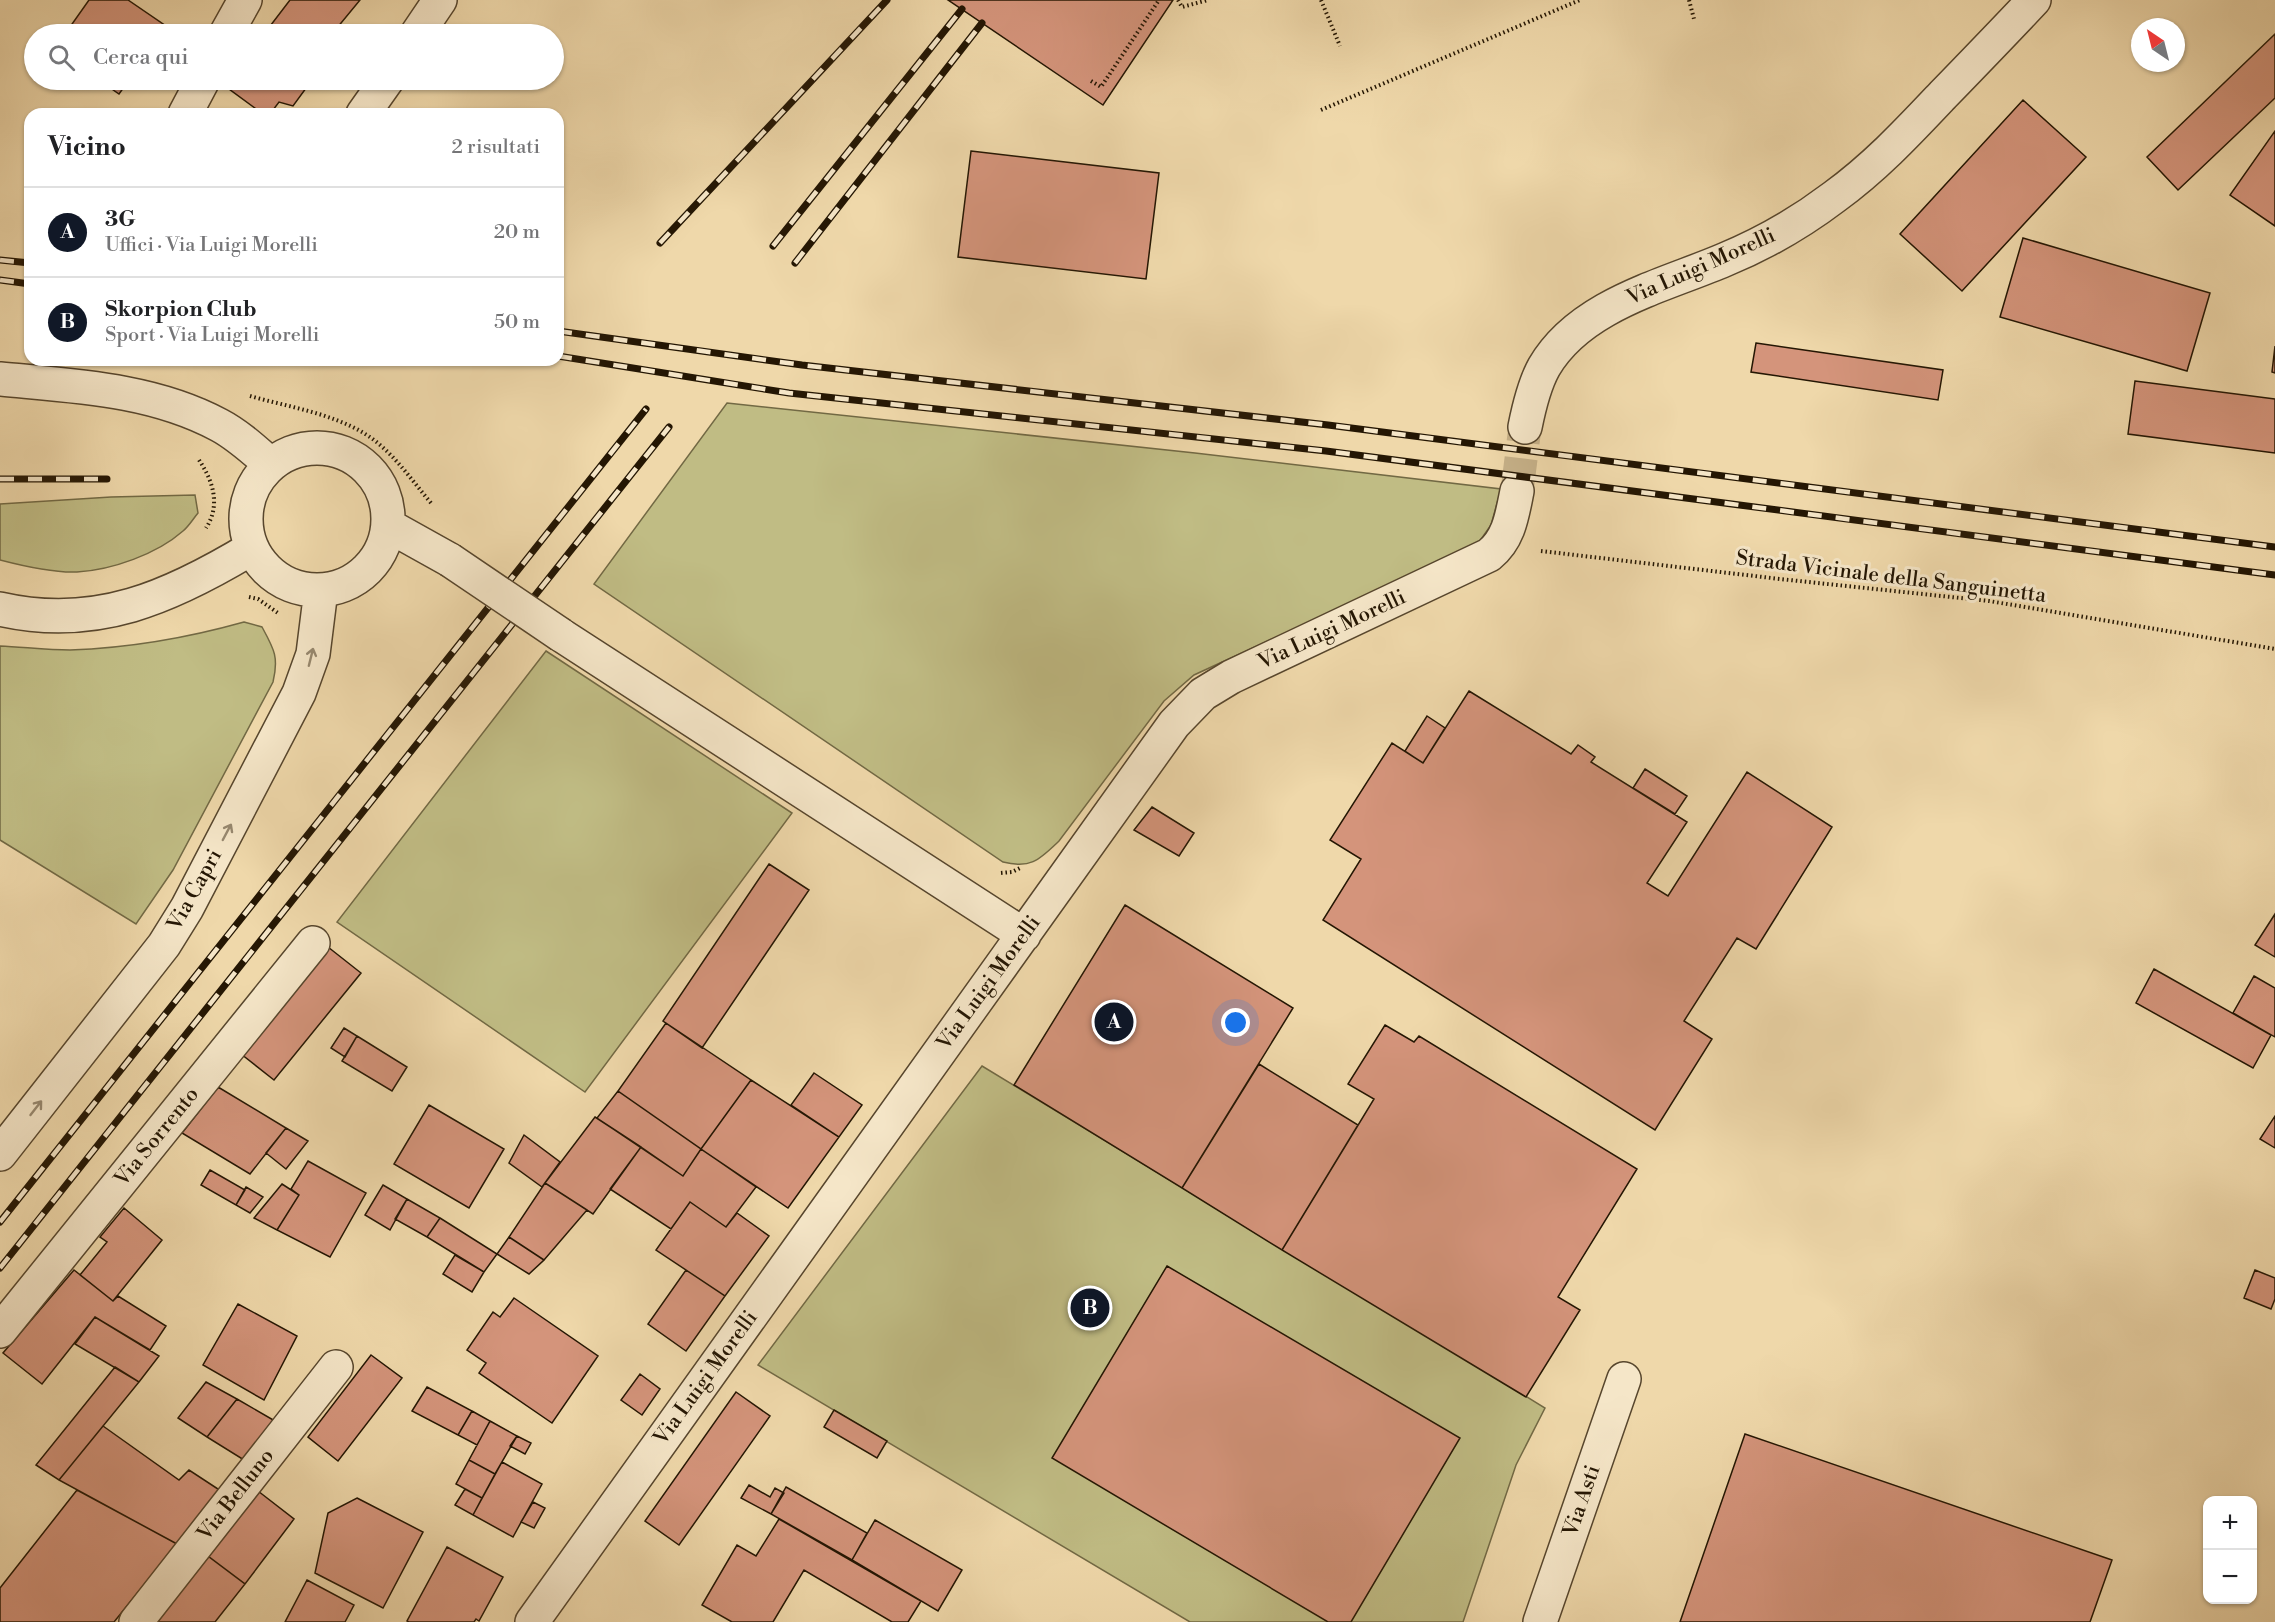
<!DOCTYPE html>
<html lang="it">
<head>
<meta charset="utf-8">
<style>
	:root { --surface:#fff; --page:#f2f2f2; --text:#202124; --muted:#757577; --line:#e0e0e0; --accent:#111827 }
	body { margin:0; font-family:"Libre Bodoni",serif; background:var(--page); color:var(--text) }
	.controls { position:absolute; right:18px; bottom:18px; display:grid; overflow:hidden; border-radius:12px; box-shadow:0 2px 4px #0004 }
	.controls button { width:54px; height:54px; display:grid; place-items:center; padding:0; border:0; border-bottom:2px solid var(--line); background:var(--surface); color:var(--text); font:30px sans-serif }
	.compass { position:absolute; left:2131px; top:18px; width:54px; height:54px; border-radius:50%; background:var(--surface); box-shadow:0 2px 4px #0004; rotate:325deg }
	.you { position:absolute; left:1236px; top:1023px; width:21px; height:21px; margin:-15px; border:4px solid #fff; border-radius:50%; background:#1a73e8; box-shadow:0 0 0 9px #1a73e833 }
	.badge { display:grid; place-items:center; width:39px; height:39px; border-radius:50%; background:var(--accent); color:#fff; font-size:20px; font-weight:700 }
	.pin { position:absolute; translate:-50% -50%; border:3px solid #fff; box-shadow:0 2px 6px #0006 }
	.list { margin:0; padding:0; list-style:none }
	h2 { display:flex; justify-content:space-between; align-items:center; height:78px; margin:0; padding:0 24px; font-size:26px }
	h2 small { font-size:20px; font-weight:400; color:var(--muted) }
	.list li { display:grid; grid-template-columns:39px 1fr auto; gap:18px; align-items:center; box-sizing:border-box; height:90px; padding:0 24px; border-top:2px solid var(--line) }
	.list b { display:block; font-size:22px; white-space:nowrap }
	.list p { margin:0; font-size:20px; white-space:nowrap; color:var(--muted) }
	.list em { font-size:20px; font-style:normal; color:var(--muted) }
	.icon { flex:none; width:33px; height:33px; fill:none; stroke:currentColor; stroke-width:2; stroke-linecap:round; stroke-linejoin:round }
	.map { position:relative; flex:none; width:2275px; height:1622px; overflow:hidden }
	.search { position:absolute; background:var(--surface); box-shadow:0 2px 4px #0004; left:24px; top:24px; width:540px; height:66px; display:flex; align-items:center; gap:15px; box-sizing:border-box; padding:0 21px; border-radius:33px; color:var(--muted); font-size:22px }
	.panel { position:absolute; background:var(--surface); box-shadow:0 2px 4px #0004; left:24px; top:108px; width:540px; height:258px; border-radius:18px }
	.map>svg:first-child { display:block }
</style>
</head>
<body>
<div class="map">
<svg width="2275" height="1622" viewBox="0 0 2275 1622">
	<rect width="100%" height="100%" fill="#efd8aa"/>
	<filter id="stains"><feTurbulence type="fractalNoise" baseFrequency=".00333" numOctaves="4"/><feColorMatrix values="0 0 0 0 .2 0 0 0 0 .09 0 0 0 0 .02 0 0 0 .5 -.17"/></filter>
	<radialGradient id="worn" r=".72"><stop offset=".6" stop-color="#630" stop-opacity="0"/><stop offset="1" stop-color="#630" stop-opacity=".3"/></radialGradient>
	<path fill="#c0bc84" stroke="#726944" stroke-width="1.5" d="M727 403 1195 453 1501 489 1491 525 1477 545 1194 675 1164 701 1059 841C1039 860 1031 869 1003 862L594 584Z
		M195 495 198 513C193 519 189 526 183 531 157 554 112 570 77 572 54 573 23 566 0 560V504L111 497Z
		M244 622 262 627C274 649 279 657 273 682L173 870 136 924 0 840V646C23 647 47 650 70 650 129 648 187 638 244 622Z
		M546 651 792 813 585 1092 337 922Z
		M982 1066 1545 1408 1516 1465 1463 1622H1190L758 1365Z"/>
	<path fill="#d4947b" stroke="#241603" stroke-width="1.5" d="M89 0H128L166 26 161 34H65Z
		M290 0H360L332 34H264Z
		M948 0H1173L1103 105Z
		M2275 34V98L2178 190 2147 157Z
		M99 80H129L119 94Z
		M230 80H312L293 106 279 102 270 114H263L225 86Z
		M2023 100 2086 157 1962 291 1900 234Z
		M2275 131V226L2230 195Z
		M971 151 1159 173 1146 279 958 257Z
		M2023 238 2210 293 2187 371 2000 317Z
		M1756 343 1943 370 1938 400 1751 372Z
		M2275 346V373L2272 372Z
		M2135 381 2275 399V453L2128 434Z
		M1469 691 1571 754 1578 745 1595 757 1591 762 1687 822 1647 883 1668 896 1747 772 1832 827 1756 949 1737 938 1684 1021 1712 1039 1655 1130 1323 920 1361 859 1330 840 1392 743 1423 763Z
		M1427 716 1445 728 1423 763 1405 751Z
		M1645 769 1687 796 1675 814 1633 788Z
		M1152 807 1194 833 1179 856 1134 830Z
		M769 864 809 890 702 1048 663 1021Z
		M1125 905 1293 1008 1182 1188 1014 1085Z
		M2275 914V957L2255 945Z
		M328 947 361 973 274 1080 241 1054Z
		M2154 969 2271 1035 2253 1068 2136 1003Z
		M2254 976 2275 988V1037L2233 1013Z
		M666 1023 751 1080 701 1149 618 1091Z
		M1385 1025 1414 1042 1419 1036 1637 1169 1558 1297 1580 1310 1526 1397 1282 1250 1374 1099 1348 1084Z
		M344 1028 357 1036 345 1057 331 1048Z
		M357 1036 407 1067 392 1091 342 1061Z
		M1259 1064 1358 1125 1282 1250 1182 1188Z
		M814 1073 862 1105 839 1137 791 1105Z
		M751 1080 839 1137 788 1208 701 1149Z
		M218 1087 286 1128 250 1174 182 1133Z
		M618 1091 701 1149 683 1176 597 1118Z
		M429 1105 504 1149 469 1208 394 1164Z
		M2275 1116V1148L2260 1139Z
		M595 1117 641 1147 593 1214 545 1183Z
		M286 1128 308 1141 286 1169 266 1153Z
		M524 1135 560 1162 542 1187 509 1163Z
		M641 1147 683 1176 701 1149 756 1187 726 1227 690 1202 671 1229 610 1189Z
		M308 1161 366 1193 330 1257 277 1230 299 1195 291 1189Z
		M210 1170 245 1190 236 1205 201 1185Z
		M545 1183 587 1210 544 1260 509 1237Z
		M282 1184 299 1195 277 1230 254 1218Z
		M383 1185 407 1199 390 1230 365 1215Z
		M246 1187 263 1197 250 1213 236 1205Z
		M407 1199 440 1218 427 1237 395 1219Z
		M690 1202 726 1227 737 1213 769 1236 725 1296 656 1250Z
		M124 1208 162 1240 113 1301 80 1275 107 1242 100 1237Z
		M440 1218 497 1254 484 1272 427 1237Z
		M509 1237 544 1260 529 1274 497 1254Z
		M455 1255 484 1272 472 1292 443 1274Z
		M1167 1266 1460 1438 1351 1622H1328L1052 1458Z
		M74 1270 113 1301 118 1296 166 1326 150 1350 95 1317 42 1384 3 1353Z
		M686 1270 725 1296 686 1351 648 1324Z
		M2255 1270 2275 1278V1299L2271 1309 2244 1298Z
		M514 1298 598 1356 552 1423 479 1373 486 1363 467 1350 493 1312 500 1317Z
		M238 1304 297 1336 264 1400 203 1365Z
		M95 1317 159 1356 139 1382 75 1344Z
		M371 1355 402 1378 338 1461 308 1437Z
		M115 1367 139 1382 59 1480 36 1465Z
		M640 1374 660 1389 642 1415 621 1400Z
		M206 1382 237 1399 207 1437 178 1418Z
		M427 1387 472 1411 458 1435 412 1411Z
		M736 1392 770 1416 679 1545 645 1521Z
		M237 1399 275 1421 244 1460 207 1437Z
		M834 1410 887 1441 877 1458 824 1427Z
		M472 1411 490 1421 477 1445 458 1435Z
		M490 1421 517 1436 495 1474 469 1460Z
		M103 1426 179 1480 189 1470 221 1491 177 1544 59 1480Z
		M1745 1434 2112 1560 2090 1622H1680Z
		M517 1436 531 1443 525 1454 510 1446Z
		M469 1460 495 1474 482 1498 456 1484Z
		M502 1462 542 1484 513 1537 473 1515Z
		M749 1485 770 1497 775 1488 784 1493 771 1514 741 1498Z
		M786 1487 867 1533 852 1560 771 1514Z
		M465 1489 482 1498 473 1515 455 1505Z
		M77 1490 177 1544 114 1622H0V1588Z
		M258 1491 294 1519 245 1584 208 1556Z
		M357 1498 423 1532 383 1608 315 1573 328 1513Z
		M533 1502 545 1508 534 1528 521 1522Z
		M779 1519 921 1601 908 1622H892L804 1570 773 1622H732L702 1605 737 1545 756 1556Z
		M875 1520 962 1570 938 1611 852 1560Z
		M447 1547 503 1577 479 1621 476 1619 474 1622H409L407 1621Z
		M208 1556 245 1584 215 1622H159L158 1621Z
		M307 1580 354 1605 345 1622H285Z"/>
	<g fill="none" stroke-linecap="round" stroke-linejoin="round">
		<path stroke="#c6b189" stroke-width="33" stroke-dasharray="33 16" stroke-linecap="butt" d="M1517 491 1525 427"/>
		<g stroke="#57462d" stroke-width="36">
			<path id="minor" d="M226 34 245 0
				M417 34 440 0
				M185 114 203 80
				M363 114 387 80
				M0 379C74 386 152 389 219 425 238 435 254 450 270 464
				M1525 427C1529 407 1534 385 1544 367 1580 305 1663 286 1724 260 1763 244 1801 222 1834 197 1874 168 1906 134 1940 98 1971 66 2003 33 2034 0
				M246 519a71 71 0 1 1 142 0a71 71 0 1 1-142 0Z
				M389 526 450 560
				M0 609C96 631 171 597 252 548
				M561 635 1024 935
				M0 1154 164 945 187 908 299 693 313 654 321 590
				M0 1331 313 943
				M136 1622 336 1367
				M532 1622 1174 724 1203 694 1231 677 1489 555C1509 539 1512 516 1517 491
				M1540 1622 1624 1379"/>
		</g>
		<path stroke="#241603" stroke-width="4" stroke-dasharray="1.5 3" stroke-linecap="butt" d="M1178 0 1182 7 1208 0
			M1321 0 1340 46
			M1689 0 1694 19
			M1091 81 1101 87 1159 0
			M1321 110 1580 0
			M250 396C292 408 345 415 379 444 399 461 414 483 431 503
			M199 460C213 481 221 505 206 528
			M1541 551 1780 579 1989 601 2275 649
			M249 597 258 599 278 613
			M1001 873 1012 872 1022 867"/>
		<use href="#minor" stroke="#f5e6c8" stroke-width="33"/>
		<g stroke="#241603" stroke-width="7">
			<path id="rail" d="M660 243 887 0
				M773 246 962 9
				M0 260 30 263
				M795 263 982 23
				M0 280 30 284
				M558 331 802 365 1328 425 2275 547
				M558 356 789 393 1326 451 2275 575
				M0 479H107
				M0 1222 646 409
				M0 1268 669 427"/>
		</g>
		<use href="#rail" stroke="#f5e6c8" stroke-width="4.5" stroke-dasharray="14" stroke-linecap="butt"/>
		<g stroke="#57462d" stroke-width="36" stroke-linecap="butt">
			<path id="minor-bridge" d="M450 560 561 635"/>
		</g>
		<use href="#minor-bridge" stroke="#f5e6c8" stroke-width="33"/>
	</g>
	<defs><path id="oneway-shaft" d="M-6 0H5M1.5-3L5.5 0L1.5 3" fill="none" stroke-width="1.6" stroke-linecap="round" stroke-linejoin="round" transform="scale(1.5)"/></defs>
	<g stroke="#97886f">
		<use href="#oneway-shaft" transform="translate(311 657) rotate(-76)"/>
		<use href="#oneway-shaft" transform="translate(227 832) rotate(-62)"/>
		<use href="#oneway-shaft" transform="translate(36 1108) rotate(-52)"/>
	</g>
	<g text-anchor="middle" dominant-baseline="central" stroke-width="6" stroke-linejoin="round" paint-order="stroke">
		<g font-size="21" fill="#241603" stroke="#f5e6c8">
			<text transform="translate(1701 267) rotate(-24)">Via Luigi Morelli</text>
			<text transform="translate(1891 577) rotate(7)">Strada Vicinale della Sanguinetta</text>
			<text transform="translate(1332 630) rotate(-25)">Via Luigi Morelli</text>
			<text transform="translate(195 890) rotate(-61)">Via Capri</text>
			<text transform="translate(989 983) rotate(-54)">Via Luigi Morelli</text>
			<text transform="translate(157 1137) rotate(-51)">Via Sorrento</text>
			<text transform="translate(706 1378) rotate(-54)">Via Luigi Morelli</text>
			<text transform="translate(236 1495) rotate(-52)">Via Belluno</text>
			<text transform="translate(1582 1501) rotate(-71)">Via Asti</text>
		</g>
	</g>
	<rect width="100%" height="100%" filter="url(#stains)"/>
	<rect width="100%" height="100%" fill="url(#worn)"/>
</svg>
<div class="controls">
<button>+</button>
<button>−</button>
</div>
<svg class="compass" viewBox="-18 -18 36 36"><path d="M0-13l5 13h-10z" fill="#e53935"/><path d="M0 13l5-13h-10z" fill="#757577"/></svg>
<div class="you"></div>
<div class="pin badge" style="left:1114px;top:1022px">A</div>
<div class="pin badge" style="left:1090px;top:1308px">B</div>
<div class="search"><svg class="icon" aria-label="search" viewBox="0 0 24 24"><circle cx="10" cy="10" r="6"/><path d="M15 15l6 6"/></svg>Cerca qui</div>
<section class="panel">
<h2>Vicino<small>2 risultati</small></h2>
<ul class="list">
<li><span class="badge">A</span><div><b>3G</b><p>Uffici · Via Luigi Morelli</p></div><em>20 m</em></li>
<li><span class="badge">B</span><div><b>Skorpion Club</b><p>Sport · Via Luigi Morelli</p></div><em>50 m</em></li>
</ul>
</section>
</div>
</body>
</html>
